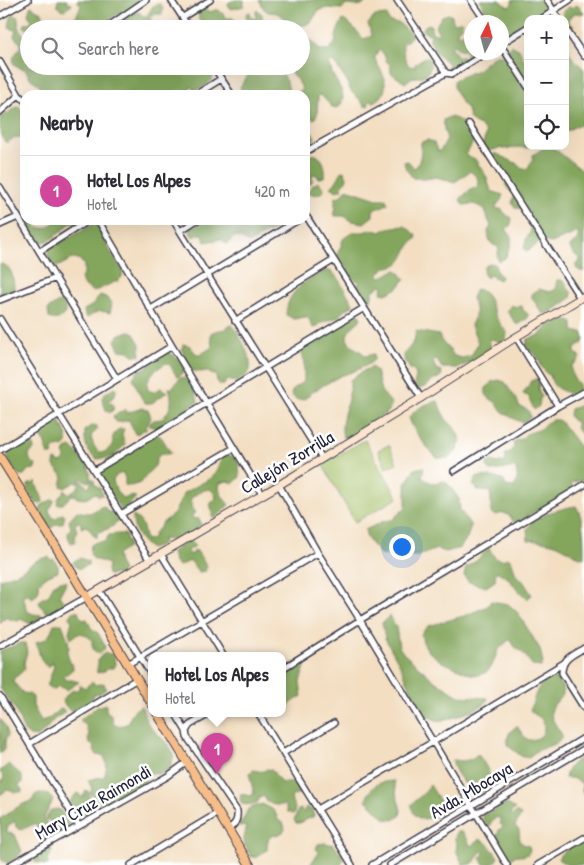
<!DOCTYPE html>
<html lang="en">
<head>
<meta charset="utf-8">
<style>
	:root { --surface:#fff; --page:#f2f2f3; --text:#2b2b33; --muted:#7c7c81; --line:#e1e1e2; --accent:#2563eb }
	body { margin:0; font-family:"Patrick Hand",sans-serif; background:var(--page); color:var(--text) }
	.controls { position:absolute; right:15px; top:15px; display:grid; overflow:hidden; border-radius:10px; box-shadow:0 5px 20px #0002 }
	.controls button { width:45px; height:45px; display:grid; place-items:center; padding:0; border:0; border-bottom:1px solid var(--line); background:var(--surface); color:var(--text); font:25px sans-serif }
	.compass { position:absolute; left:464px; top:15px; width:45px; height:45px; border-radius:50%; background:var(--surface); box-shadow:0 5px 20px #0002; rotate:6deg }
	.you { position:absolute; left:401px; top:546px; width:18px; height:18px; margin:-12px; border:4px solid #fff; border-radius:50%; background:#1a73e8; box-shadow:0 0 0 8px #1a73e833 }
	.badge { display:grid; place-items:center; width:32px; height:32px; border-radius:50%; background:var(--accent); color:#fff; font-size:16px; font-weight:700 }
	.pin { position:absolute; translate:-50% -41px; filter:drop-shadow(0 1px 2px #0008) }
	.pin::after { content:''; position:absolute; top:26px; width:18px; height:15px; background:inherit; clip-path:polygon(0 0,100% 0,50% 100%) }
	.popup { position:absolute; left:148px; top:652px; width:138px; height:65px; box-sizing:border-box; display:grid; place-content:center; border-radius:10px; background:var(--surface); filter:drop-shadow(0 1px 4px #0005); font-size:16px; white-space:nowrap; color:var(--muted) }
	.popup b { font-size:19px; color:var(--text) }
	.popup::after { content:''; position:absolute; left:50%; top:100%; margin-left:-10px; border:10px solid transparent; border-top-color:var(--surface) }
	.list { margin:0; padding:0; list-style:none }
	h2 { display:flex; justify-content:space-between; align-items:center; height:65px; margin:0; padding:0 20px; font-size:21px }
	h2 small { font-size:16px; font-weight:400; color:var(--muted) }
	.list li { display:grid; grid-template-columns:32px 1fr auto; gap:15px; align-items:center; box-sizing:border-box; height:70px; padding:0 20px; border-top:1px solid var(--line) }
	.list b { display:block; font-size:19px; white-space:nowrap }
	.list p { margin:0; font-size:16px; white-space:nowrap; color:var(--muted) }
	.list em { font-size:16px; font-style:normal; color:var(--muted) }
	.icon { flex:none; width:28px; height:28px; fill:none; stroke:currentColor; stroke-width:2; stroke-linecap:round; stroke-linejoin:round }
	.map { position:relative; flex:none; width:584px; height:865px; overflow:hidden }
	.search { position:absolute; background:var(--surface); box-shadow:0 5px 20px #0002; left:20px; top:20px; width:290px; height:55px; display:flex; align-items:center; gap:12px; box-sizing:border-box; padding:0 18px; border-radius:28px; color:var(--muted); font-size:19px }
	.panel { position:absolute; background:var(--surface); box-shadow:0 5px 20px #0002; left:20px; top:90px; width:290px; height:135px; border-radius:15px }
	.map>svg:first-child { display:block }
</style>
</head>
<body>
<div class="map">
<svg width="584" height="865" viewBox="0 0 584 865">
	<rect width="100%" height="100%" fill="#fff"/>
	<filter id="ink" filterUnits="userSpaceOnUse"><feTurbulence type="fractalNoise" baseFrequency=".02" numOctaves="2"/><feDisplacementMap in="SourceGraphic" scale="10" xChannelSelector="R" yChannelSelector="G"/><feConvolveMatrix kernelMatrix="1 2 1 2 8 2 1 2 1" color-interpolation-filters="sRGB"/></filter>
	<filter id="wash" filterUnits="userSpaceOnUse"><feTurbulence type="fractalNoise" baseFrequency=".0096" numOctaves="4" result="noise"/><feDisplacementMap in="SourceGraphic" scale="20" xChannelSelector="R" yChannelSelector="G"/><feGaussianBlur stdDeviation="1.12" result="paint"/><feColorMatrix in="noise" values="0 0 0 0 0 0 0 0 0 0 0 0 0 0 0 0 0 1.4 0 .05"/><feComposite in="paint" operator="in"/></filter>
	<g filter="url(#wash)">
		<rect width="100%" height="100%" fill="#f3dec1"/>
		<path fill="#a4bf66" stroke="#637050" d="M365 440 398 498 355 522 322 464Z
			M389 445 397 463 386 468 378 450Z"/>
		<path fill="#83a65b" stroke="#52644b" d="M58 0H67V3L72 4 71 6 64 10 60 9 57 5Z
			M77 0H138L139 2 125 14 115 15 108 22 94 26 95 29H99L125 18 134 13 139 12 143 16H147L153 6 160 4 163 8 162 14H153L151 19 152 29H71L78 12 81 6Z
			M236 0H244V6L232 9 229 8 228 6 229 2Z
			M259 0H367V2C360 8 353 5 345 5L342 9 329 8 319 10 311 22 305 25H292L285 21 282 16 277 13 268 12 264 9Z
			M480 0H500L508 7C511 6 513 3 512 0H540L545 8 544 11 531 19H528V23C517 26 514 38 502 29V22H495L494 17 484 9Z
			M576 5 580 7 584 14 575 13 570 17 569 23 574 26 572 28 565 24V19H564L562 13 568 7 573 8Z
			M32 6 37 10 42 12C44 17 42 20 45 25H48L49 23 52 22 54 24H62L65 29H27L24 27 25 24 30 22 32 20 28 15 30 7Z
			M200 9H205L210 12 215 10H219L227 18H233L235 20V29H208L210 26 207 24H201C198 20 198 13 200 9Z
			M257 10 262 14V18L264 21 261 29H254L253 26C249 23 246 19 246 14L250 12 252 18 256 19V12Z
			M448 14 452 16 453 21 455 23 460 21 463 22 462 25 457 31 458 35 465 32H471L472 52 479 53 471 58H467L465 50H460L455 46 452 45 451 48C454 50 456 54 458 57H463L466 60 465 62 455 68 448 69V64C444 60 436 53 434 48 432 45 431 42 429 40L431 36 430 34 424 32 422 30 426 25 430 24 431 26V30L435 34H438L439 33 435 27 442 16Z
			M15 15 18 17C17 23 21 34 26 38L23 49 29 46V66H208L206 71H212L214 74C211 84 203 88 194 90L191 86 188 91 180 95H45L43 90 37 83 31 79 25 69 20 68 13 63 14 56 21 47V44L15 38 14 36 16 31 9 27 11 16Z
			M387 15 389 22 399 23 412 35 410 38 403 44C402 51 405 60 409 66L415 67V64L424 57 429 58C432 64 430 73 423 76 420 78 415 76 411 78 409 79 407 82 405 83L391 73 390 65 386 61 384 54 379 50C378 50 376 56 375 57 375 63 380 67 382 72 387 84 387 96 374 102L371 101 369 102 368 106H364C359 95 350 96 347 81 340 74 339 64 329 61 330 65 331 69 332 73 337 85 350 96 338 108L332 107 320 94 318 97 317 115 314 119H312L308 108 305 110V95H242L240 87 248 75 253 69V66H279C281 71 283 73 285 78 289 83 286 86 291 93H296L302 89C300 83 297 80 293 76 291 73 290 69 287 66H301V44L303 41 310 39 320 50H328L335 44C336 34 338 28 343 20L350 24 364 39 372 36 368 24 375 16Z
			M511 45 520 50 523 58 528 62V146H531L527 148 517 147 509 149 500 148 489 151 481 146 484 141 486 133 480 126 474 123 469 118 467 109 462 104 454 88V80L477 70 495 55H504L505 51Z
			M565 46 568 49 571 56 584 69V133L581 129V125L576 126 565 132Z
			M17 107 20 108 25 112V137C18 137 14 137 8 142H5C0 136 0 126 0 118Z
			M449 117C460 118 470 128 476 137L467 153 466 155 475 159 486 176 491 191 503 195 501 200 496 206 497 209H501L508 216 511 217 512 220 510 226 506 229C516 241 510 246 505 258L499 261 497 257 499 249 497 246C489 245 489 239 488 231L491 226 487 217 485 209 474 204 463 205 460 200C465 193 471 189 479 186L477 177 470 171 455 182 436 177 425 179 413 178 406 169 404 162 408 161 414 168 416 167C421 160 421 151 421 142L428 140 434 143 438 151H440L447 139 444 129 443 120Z
			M305 129 310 130 315 137 308 150H305Z
			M546 146H551L584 172V271H580L576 268V264L580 262 579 257C573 254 571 252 570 246L577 241 579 232 551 243 542 241C536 244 532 249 526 251L524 249 526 239 531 231 530 219 524 210 515 207 512 203 514 195 506 186V174L502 165 494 158V154L495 153 511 161 516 163 522 169H527L532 161 533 155Z
			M312 154C323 155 326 167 325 176L321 178H318L317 175 313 174 312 175 313 180 310 184 305 187V159Z
			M342 171 345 172 347 177 346 181 343 183 342 189 337 191 331 187C336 184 339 176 342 171Z
			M318 182 324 188 323 192 315 195 310 193 309 189 313 185Z
			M347 189 377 199H386L388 204 373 210V216L364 223 352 221 344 216H335L334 212 336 209 335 206V198L340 196Z
			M33 220 35 224 39 228H46L58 220H79C75 222 70 224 67 226 58 234 50 244 37 242L28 226 30 221Z
			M208 220H270L279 223 280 226C275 231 271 231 265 234 259 236 256 240 250 243 243 241 241 236 233 237L229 243 227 244 221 239 205 242 203 234H200L193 237 191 234 190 227 196 226C199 221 203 221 208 220Z
			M94 224H97L111 253 123 271 122 277 119 280 93 292 83 284 81 278 84 274V265L79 259H72L53 269C49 263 47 256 49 249Z
			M405 226 417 236 416 239C402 248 407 268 385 267L379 274 380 277C388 276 389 271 397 270L405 279 398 288 386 294 381 293 383 286 381 285 373 291 371 300H367L362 294 363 290 357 287 358 284 360 282 351 277 348 274 347 269 345 266 341 265 336 256 341 246 343 239 353 232H364L370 229 381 232C388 226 396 227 405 226Z
			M490 263 495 264 497 272 501 277 499 280 490 275 487 278 483 273 484 267Z
			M0 264C13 265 14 281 14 291L0 295Z
			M325 271C329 271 329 270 333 273 337 275 351 300 354 306L347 308 338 317 323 322 316 327 313 328 308 317H305L294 319 286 315C287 291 305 281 325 271Z
			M557 280H561L566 283 567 287 572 293 571 298 553 311 543 314 532 298V293L539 289 550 292 555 289Z
			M476 289C489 291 491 305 495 315 498 321 502 327 507 332L506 341 502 343 492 339 489 340 491 346 490 351 471 362 458 368H442L436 359 433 362 436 369 441 371 442 375C439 378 436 379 432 381 427 385 426 387 419 389L414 384 416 377 415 372 409 368 408 365 405 362C402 351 407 352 412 344 415 340 415 336 416 331L439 335C441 344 450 348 454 356L462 358 471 356 478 343 471 325C477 314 476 310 472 298Z
			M100 295 106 297 112 304 110 313C99 310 97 311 87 318L85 316 84 310 93 305Z
			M62 301 65 307V314C59 319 57 321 49 318L48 309 57 303Z
			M512 305 516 307 522 306 523 310 528 314V318L517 325C513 321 512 316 507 312L510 306Z
			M359 314 361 319C358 323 352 326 349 331 341 344 360 349 366 356L374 354V360C364 369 350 372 338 377 331 381 324 385 317 389 312 392 307 399 300 400 296 400 293 397 291 394L294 388 304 381V364L301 354 303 347 319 337 326 334 331 328Z
			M566 319 573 323V329L576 332H582L584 337 583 343 578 345 575 349V352L580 357 578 361 572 365C571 374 572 378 579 384 579 390 578 393 572 396 561 388 553 391 550 375L547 374 541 366 538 357 529 350 526 345 528 339 540 335 547 326 553 323 560 322Z
			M230 325H232C239 334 255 361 249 372 246 376 241 379 237 382L227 380 224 385H220L217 381 215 374 213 375 206 371C189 376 181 359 183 344L190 346 197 355H200L212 347C212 342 210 337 211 333 217 329 227 331 230 325Z
			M129 331 133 332 140 344V356L133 355 129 351 119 350 115 340 119 335Z
			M169 352 182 362 184 371 179 377H177L170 365 166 363C155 370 145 377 148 390L153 392 161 388 167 392 152 403H145L141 397 133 378 138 371 149 366 155 359Z
			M372 367 376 371 381 391 392 404 387 413 380 416 365 428 349 437 343 438C338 418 352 400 350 380L365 370Z
			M183 377C191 382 196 392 198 402L189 407 184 415 164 427 155 428 150 426V423L154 420 162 419C172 408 173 402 169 387L171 389 179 379Z
			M537 378 539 384 538 389 542 397 540 399 539 406 534 410 529 398 530 397 523 394C525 389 529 387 530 382Z
			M499 380 505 382C509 391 517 396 519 406L528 410 531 417 523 423C515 419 507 416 501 410 499 408 498 405 496 403 491 398 484 398 486 388L490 385 491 382Z
			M116 388C116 396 114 397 108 401V404L112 403 114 406 113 410 110 413 106 410 102 399 105 393Z
			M584 400V436L583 434C577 432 576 429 576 422L572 420 569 415 570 409 579 406 581 402Z
			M438 401 441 410 446 419 455 428 461 441 456 452 448 458H437C427 447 412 431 409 417 419 407 424 404 438 401Z
			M143 408 149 411 151 418 147 425 146 430H142L139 433 135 434 129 420 121 422H116L113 416 126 409V413Z
			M59 420C62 426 71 439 66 445 63 448 58 447 54 449L52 455H49L43 439 41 437 42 433 46 428Z
			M552 420H559L584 452V479L580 481 572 482C572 486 571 489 568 492 563 497 547 507 541 510 533 513 529 512 525 520L513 522 511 517 504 513 495 515 491 512V500L490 492 478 490 473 485 476 478C485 475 495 477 504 481L506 486 514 487C518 480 518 475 515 467 506 468 499 471 490 471L486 464 491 461 498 463 505 462 506 458 505 454 510 452 514 447 513 442 523 438 526 434 539 430 546 423Z
			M96 425 98 429 91 436C92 443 95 450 101 453L107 451 113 444C112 434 113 436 119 429H124L122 434 125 445 114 455 106 458 96 459C86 450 84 443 85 430L92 426Z
			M157 434 162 438 171 453 167 454H161L157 458 155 466 148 473 141 483 130 486 125 485V478L123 473 117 475 113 480C114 487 118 495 124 499L130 496 136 497 125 510 122 512 100 476C100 469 102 466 107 460Z
			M24 440C29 443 34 443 34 450L29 454C29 460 31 462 36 465L35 469 28 470 24 475H19C12 468 6 459 9 450L16 447 18 443Z
			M71 447C81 457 93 466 90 481L88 482 80 478 79 482 77 483 75 482 65 488 61 486 63 477C60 470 51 469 55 460L61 463 65 459 64 454 66 449Z
			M229 455C242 461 238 465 240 477L234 483 227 481 220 483C217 491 224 499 229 505 224 509 221 514 216 518L212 517V511L210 503 214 501 216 498 214 493 210 489C202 490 196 493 190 500L195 513 192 515V518L199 519 201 523 199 527 187 537 182 535 172 540 162 539 163 543 161 545 151 549C140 542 132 529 133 516 145 522 142 529 146 540L152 539 155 532 160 528 161 524 174 514 184 493 206 481 214 475 218 469 222 456Z
			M424 467 422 478 432 483 444 481 448 484 459 499 460 510 471 526 467 538 460 548 446 552 437 549 418 556H389L381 555 372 545 367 538 365 530 384 521 392 520 406 507V482L415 469Z
			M92 478 94 481 95 485 100 488 103 495 98 496 95 493C87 498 88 500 77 498V496L72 495 63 504H57L58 499 65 490 67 493 70 494 78 487 81 480 88 487 90 486Z
			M36 481C37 491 42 493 43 502L36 504 28 491V485L32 483 33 484Z
			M51 500H54V502L49 510 50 513 54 519 62 514 65 515 63 523 60 524H56L52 528 50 527 40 512 41 506Z
			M104 506 108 512H115L119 517C116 528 106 529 97 533V538C92 535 91 529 86 526L81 528V524L79 522 75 524 77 531 75 534V542L71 543C68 537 66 533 71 528L69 520 77 511C81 511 85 514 89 513 95 512 98 507 104 506Z
			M576 506C584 518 584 542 584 558 574 556 567 549 558 545 548 541 538 541 528 540L527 529C529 527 530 524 532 522 540 515 565 507 576 506Z
			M119 534H125L129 545 126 549 117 555 119 563 123 571 121 574 108 575 107 570 108 564C98 559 87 562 91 545L96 542H105L109 535Z
			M189 539 193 542 195 546 187 551 189 554H193L194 550 197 551 207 567 205 571 199 572C195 569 194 564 190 561L179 566 174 561 172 552 173 551Z
			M489 548 495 558 502 560 507 558 511 559 516 575 523 581 532 595 527 599 516 588 508 578 496 571 495 581 486 587 469 582 464 576 466 567 476 561Z
			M49 557 51 560 54 559 58 566V571C48 575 47 575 39 583 40 589 38 595 32 598L28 595H23L27 611 33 614 41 615V619L30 624 21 619 18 621 11 620 7 617 0 624V579C6 577 13 575 19 572 31 565 34 559 49 557Z
			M80 558 88 561V565L81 568H77L73 563 74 561Z
			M60 581H67L59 596 64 602 65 606 51 613 45 611 39 603C40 597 45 598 49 595L53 585Z
			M491 601 508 604 518 613 540 649 543 663 541 667 533 666 523 653 515 647 510 639 498 650 491 668 485 673 477 675 470 674 450 665 442 662 428 651 423 642 421 634 428 626 464 616 488 606Z
			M74 611H78L79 615 83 620 87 619 91 628 98 633 105 646 104 650 99 654C92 651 92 646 92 640 83 632 80 631 71 639L69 632 72 621 69 618Z
			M389 616 396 627 399 647 404 654 436 682 459 696 488 698 485 704 472 711 455 717 438 721 425 715 418 706 401 667 385 638 382 623Z
			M54 624H62L68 640 69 648 67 652 70 662 73 666V669L64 676 66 680H72L79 682C74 685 71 688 66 690L59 686 53 690 47 686 54 666 53 662 50 666H46C39 659 39 651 36 642 50 639 49 636 54 624Z
			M21 643H25L27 652 24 663 25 669 17 676 15 677 13 680 15 684 23 693 29 694 33 697V706L41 721 50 718 62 708 65 712C61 716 58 716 55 719 48 725 45 733 37 737L30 736 24 731 15 709 0 688V651Z
			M106 653 111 654 114 656 115 664 113 668H108L105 671 97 673C96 668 99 665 98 660L102 655Z
			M304 659 305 667 300 682 302 696 282 709V668Z
			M555 676 563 689V695C544 713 551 716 563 737L557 743 536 751 528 758 521 756 507 745C507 736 509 731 517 726 520 730 523 736 527 739 531 741 531 740 535 739 544 737 546 728 542 720 539 715 533 715 530 710 537 693 535 684 555 676Z
			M92 682 96 685 104 683 106 689 101 693 94 694C91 707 83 712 70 711L64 704 63 700C67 694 71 689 78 690L80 685 85 688Z
			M106 704V710L112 717 113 724 117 726C133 724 127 721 133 712 135 709 138 708 141 706 144 712 145 720 149 725 157 735 170 743 174 755L169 770 160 774 151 773 146 778 144 784 134 788V791C130 794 128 794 123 793L117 798 114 804C104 806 97 800 90 793L92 789 88 780 96 778 104 777C107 769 108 763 103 755H97L94 751 93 745 91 744 88 741 89 735 86 728 87 726 81 722V719L97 707Z
			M0 719 6 727 8 735 5 741V749L0 754Z
			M478 754C484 764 496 777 487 788 482 794 478 795 472 794 466 784 452 771 453 760 465 761 468 762 478 754Z
			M584 758V795L582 791V783L572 778H565C567 768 573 760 584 758Z
			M9 764 22 776V783L19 785V787L22 789V792H14L7 790 0 795V781L2 782 4 777 0 773V771Z
			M267 769 272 770 281 783C291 780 295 783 304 789V794H297L291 797 292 802 295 808 294 814H292L287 811 285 805H275L267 802 264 796 259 798 258 802C249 806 237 807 241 794L250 796 254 794 249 773 254 770C259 771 262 773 267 769Z
			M394 781 396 793 401 810 400 816 394 820 385 819 366 800C372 784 378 782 394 781Z
			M430 785 441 803 440 815C425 820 415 823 411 805L425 792Z
			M86 791H88C90 800 96 802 103 806 100 811 89 820 84 821L69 802 76 794 78 793 81 797H83Z
			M39 793C46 793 48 794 53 800L44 818 53 836 43 842V839L39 828H37L36 823 21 830 16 827 15 821 8 826 7 832 15 835 22 851 17 858 8 863C5 862 3 862 1 859 0 853 2 842 1 835 1 830 0 824 0 819 6 814 26 801 32 801L35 795Z
			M262 804 272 809 276 814 278 820 284 824 285 830C276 840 267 829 267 850 259 853 262 858 251 857 249 852 244 846 244 840 244 836 246 832 246 827L239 826 238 824 243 820 248 809Z
			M504 804 509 805 515 809 510 814 513 816 516 812 521 815 515 826 519 830 520 842 525 845 529 846 530 850 528 854 522 856 516 855 511 859 506 857 496 840 499 830 504 826 500 824V819L497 817 491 822 489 827C484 823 482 819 483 813L487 814Z
			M307 807 312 810 314 816 311 818C305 819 302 824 296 823L294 821 298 810 301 809 304 813 305 808Z
			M57 809 60 810 71 824 67 827V830C61 833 58 836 52 831L51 822 46 819 51 810Z
			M456 832H462L468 840 470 846 481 839C489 844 493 850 498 857 494 865 491 865 483 864L481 858 484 853 482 851C473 860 478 865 463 865L456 850 457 846 455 840Z
			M584 839V865H567L558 859 561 854Z
			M325 843 334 845 339 852 343 855 344 858 341 865H310L319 852 316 849 318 844Z
			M50 848H51L52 850C51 855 46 860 48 865H43L42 863H39L35 862 33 858Z"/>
	</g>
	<g filter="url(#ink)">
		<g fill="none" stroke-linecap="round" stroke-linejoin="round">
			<g stroke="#413e4f" stroke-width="8">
				<path id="street" d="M171 0 190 29
					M397 0 446 73
					M471 0 486 22
					M547 0 559 19
					M0 16 28 0
					M183 17 210 0
					M541 19 570 0
					M565 28 584 56
					M104 29 146 0
					M502 43 528 27
					M502 47 528 87
					M0 62 19 95 25 101
					M213 66 232 95
					M195 95 221 79
					M0 112 19 95
					M469 124 580 298
					M305 152 442 75 446 73 452 74 487 52
					M0 187 117 379
					M305 214 421 398
					M98 220 172 346 262 494
					M173 220 322 458
					M0 225 18 217
					M180 231 197 220
					M40 251 89 220
					M0 300 56 278
					M151 309 298 220
					M0 319 150 561
					M235 321 334 260
					M516 337 558 406
					M0 450 172 346
					M94 471 364 308
					M454 471 558 406 584 392
					M279 485 318 553 360 620 507 865
					M121 514 234 448
					M161 554 223 655
					M99 590 152 676
					M0 646 87 597
					M584 648C573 655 562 658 562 673L584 708
					M128 664 318 553
					M282 669 360 620 584 485
					M0 696 79 826
					M175 713 186 731
					M211 713 190 725 186 731 187 737 237 811C238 821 235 824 228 830
					M258 713 352 865
					M29 744 137 679
					M283 753 334 723
					M318 809 433 742 564 663
					M10 865 168 776 187 762
					M131 865 218 813
					M372 865 584 738
					M390 865 584 749
					M538 865 584 838"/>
			</g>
			<g stroke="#413e4f" stroke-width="9">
				<path id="secondary" d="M87 597 279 485 421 398 516 337 584 296"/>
			</g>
			<g stroke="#413e4f" stroke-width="10">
				<path id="primary" d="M0 457 47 532 152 704
					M157 713 250 865"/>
			</g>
			<use href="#street" stroke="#fff" stroke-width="5"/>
			<use href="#secondary" stroke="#fce5cf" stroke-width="7"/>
			<use href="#primary" stroke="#f7bd88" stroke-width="8"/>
		</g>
	</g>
	<g text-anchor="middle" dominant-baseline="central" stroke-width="5" stroke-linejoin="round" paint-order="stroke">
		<g font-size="18" fill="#22223b" stroke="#fff">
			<text transform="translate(287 462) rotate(-31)">Callejón Zorrilla</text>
			<text transform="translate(471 790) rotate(-31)">Avda. Mbocaya</text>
			<text transform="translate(93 802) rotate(-30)">Mary Cruz Raimondi</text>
		</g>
	</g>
</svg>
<div class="controls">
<button>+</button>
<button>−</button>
<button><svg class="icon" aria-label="locate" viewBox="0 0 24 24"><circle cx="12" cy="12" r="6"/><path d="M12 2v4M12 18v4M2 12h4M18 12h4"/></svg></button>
</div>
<svg class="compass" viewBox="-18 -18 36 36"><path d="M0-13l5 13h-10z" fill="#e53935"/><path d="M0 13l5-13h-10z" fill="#7c7c81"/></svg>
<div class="you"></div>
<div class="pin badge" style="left:217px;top:774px;background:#d1479c">1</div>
<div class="popup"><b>Hotel Los Alpes</b>Hotel</div>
<div class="search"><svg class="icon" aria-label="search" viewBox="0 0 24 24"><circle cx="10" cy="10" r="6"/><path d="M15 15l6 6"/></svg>Search here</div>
<section class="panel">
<h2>Nearby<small></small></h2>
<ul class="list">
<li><span class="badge" style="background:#d1479c">1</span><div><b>Hotel Los Alpes</b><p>Hotel</p></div><em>420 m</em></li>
</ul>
</section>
</div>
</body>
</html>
